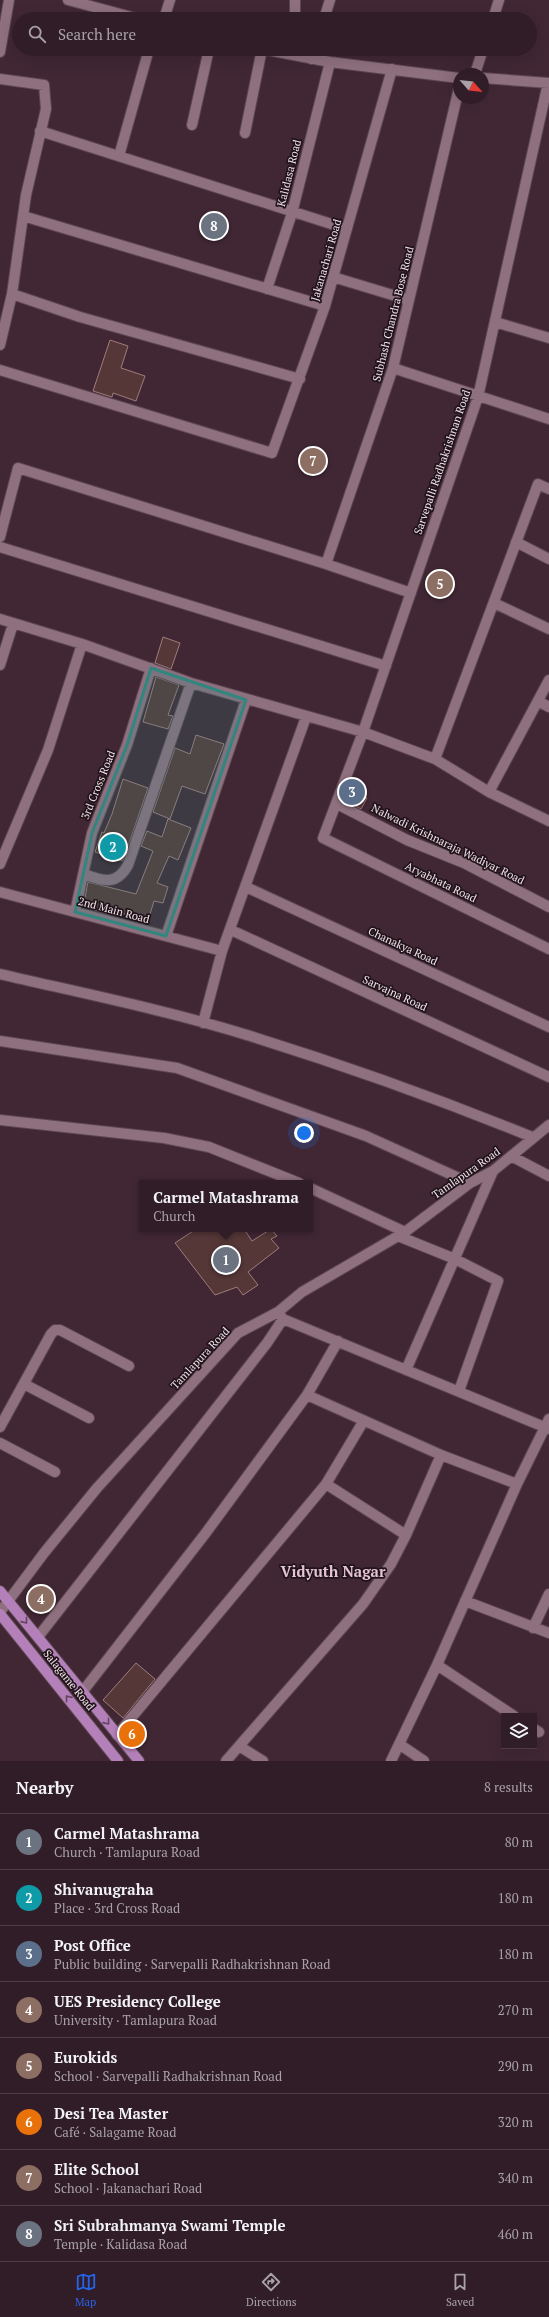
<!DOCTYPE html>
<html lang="en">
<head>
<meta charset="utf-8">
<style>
	:root { --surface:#311d27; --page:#39262f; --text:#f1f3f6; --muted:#a8a2a7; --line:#4c3b44; --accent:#2563eb }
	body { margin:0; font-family:"PT Serif",serif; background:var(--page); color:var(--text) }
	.controls { position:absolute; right:12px; bottom:12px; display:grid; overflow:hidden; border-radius:0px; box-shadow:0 4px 16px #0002 }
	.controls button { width:36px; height:36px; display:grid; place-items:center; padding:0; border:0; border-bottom:1px solid var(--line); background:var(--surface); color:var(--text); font:20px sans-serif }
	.compass { position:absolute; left:453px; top:68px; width:36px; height:36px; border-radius:50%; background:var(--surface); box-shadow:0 4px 16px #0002; rotate:117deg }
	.you { position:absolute; left:304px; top:1133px; width:14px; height:14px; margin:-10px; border:3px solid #fff; border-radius:50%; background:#1a73e8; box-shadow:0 0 0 6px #1a73e833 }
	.badge { display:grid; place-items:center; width:26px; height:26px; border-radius:50%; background:var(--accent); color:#fff; font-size:13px; font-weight:700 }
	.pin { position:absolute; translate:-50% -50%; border:2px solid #fff; box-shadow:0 1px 4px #0006 }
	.popup { position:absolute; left:139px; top:1180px; width:174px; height:52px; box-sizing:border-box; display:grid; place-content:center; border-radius:0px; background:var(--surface); filter:drop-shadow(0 1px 3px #0005); font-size:13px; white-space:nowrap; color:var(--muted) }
	.popup b { font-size:15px; color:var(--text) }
	.popup::after { content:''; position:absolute; left:50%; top:100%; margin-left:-8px; border:8px solid transparent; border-top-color:var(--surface) }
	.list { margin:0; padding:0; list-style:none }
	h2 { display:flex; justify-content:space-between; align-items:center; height:52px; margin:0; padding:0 16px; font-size:17px }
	h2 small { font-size:13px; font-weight:400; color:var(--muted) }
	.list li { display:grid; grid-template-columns:26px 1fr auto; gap:12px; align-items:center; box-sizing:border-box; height:56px; padding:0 16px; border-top:1px solid var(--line) }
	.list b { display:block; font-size:15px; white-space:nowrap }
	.list p { margin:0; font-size:13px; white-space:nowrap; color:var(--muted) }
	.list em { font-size:13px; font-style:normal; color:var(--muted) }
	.icon { flex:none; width:22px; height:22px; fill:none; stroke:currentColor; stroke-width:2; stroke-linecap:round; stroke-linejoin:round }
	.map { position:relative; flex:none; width:549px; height:1761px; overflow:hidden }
	.search { position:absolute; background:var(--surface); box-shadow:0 4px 16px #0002; left:12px; right:12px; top:12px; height:44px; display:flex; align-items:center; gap:10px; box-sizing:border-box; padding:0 14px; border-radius:22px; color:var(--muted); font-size:15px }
	.sheet { height:500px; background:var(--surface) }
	nav { display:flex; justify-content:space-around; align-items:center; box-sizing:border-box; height:56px; border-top:1px solid var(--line); background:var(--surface); font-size:11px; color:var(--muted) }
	nav a { display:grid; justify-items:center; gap:2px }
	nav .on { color:var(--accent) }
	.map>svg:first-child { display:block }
</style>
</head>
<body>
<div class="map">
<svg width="549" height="1761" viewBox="0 0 549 1761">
	<rect width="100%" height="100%" fill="#412734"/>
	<path fill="#553737" stroke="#9f7c7c" d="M110 340 128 346 121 368 145 376 136 401 113 393 112 397 93 391Z
		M163 637 180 643 171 669 155 663Z
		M156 677 179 685 168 715 173 716 168 729 143 722Z
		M196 735 224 744 205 794 182 786 170 819 153 812 175 748 190 754Z
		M123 779 148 788 123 861 95 852 102 832 104 833 112 814Z
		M350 786 367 798 361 809 344 800Z
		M168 819 191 828 178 860 169 856 157 883 168 887 163 903 154 901 148 921 118 912 117 916 83 907 88 882 136 894 153 851 141 846 147 831 162 837Z
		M196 1229H244L252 1241 271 1229 277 1236 271 1239 279 1248 248 1272 258 1285 243 1295 237 1287 215 1295 175 1243Z
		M136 1663 155 1679 123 1718 103 1700Z"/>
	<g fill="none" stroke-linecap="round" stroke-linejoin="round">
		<g stroke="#5c4651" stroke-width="12">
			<path id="minor" d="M68 0 139 19
				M164 19 170 0
				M295 19V0
				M324 19 330 0
				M493 19 499 0
				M262 49 330 62 459 78
				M0 52 9 0
				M311 59 314 49
				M475 74 483 49
				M483 78 549 83
				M0 79 44 85 46 109 26 195 12 294 0 345
				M548 83 478 397 363 732 323 838 549 949
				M192 125 209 49
				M40 131 347 229
				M245 133 262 49
				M119 156 149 49
				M23 216 325 306
				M333 277 409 300
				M267 289 292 213 330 62
				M12 294 80 317 300 379
				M495 322 549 338
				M393 368 549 419
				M0 370 272 453 325 306 392 69
				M0 537 18 468 326 564 411 593
				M516 542 549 559
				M0 547 386 666
				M326 564 393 368 459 88
				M494 603 549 629
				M0 619 82 644 191 683 363 732 435 759 489 792 549 821
				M0 665 13 624
				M538 701 549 707
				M435 759 538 484 549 489
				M489 792 549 680
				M337 804 407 840 464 863 549 907
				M0 864 48 750 82 644
				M84 874C104 882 117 885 128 865L191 683
				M246 887 549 1027
				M0 892 222 951
				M75 912 92 833 127 745 151 668
				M231 930 549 1077
				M166 936 246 700
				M0 974C82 993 166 1010 247 1035 344 1065 439 1099 532 1137
				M203 1023 222 951 306 717
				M0 1041 177 1068 366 1136 470 1183
				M0 1120 164 1138 209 1147 299 1183
				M511 1156 549 1176
				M310 1188 405 1232
				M398 1236 455 1259 498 1281 459 1391
				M280 1315 283 1319 549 1429
				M338 1341 307 1395 441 1455 517 1484
				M406 1370 493 1171
				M24 1384 89 1418
				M0 1427 51 1334 55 1330H60L129 1366
				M0 1443 55 1472
				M326 1484 406 1535
				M465 1601 549 1633
				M0 1612 44 1553 97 1488 238 1333 278 1312 302 1292 405 1232 470 1183 493 1171 549 1125
				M533 1628 549 1594
				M38 1637 267 1343 283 1319
				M437 1665 514 1716
				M83 1691 205 1534 307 1395
				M534 1729 539 1732
				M117 1735 326 1484 363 1422
				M399 1744 424 1761
				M239 1746 263 1761
				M226 1761 363 1604 391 1564 406 1535 441 1455
				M391 1761 437 1665 517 1484 549 1419"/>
		</g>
		<g stroke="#5c4651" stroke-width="12">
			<path id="primary" d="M0 1591 139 1761
				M0 1614 118 1761"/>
		</g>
		<use href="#minor" stroke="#8f707f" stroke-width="10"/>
		<use href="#primary" stroke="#b480ba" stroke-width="10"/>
	</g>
	<defs><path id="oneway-chevron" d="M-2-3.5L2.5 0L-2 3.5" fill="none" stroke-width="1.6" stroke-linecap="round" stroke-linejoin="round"/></defs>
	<g stroke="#634562">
		<use href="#oneway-chevron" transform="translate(25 1621) rotate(51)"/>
		<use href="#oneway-chevron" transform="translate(68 1698) rotate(-129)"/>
		<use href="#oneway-chevron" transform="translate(107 1722) rotate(51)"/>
	</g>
	<path fill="#318680" fill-opacity="0.2" stroke="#318680" stroke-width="3" stroke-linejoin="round" d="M151 668 246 700 166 936 75 912 92 833 127 745Z"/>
	<g text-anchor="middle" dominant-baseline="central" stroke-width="3.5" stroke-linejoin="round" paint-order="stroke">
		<g font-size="11" fill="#f3e1e9" stroke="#20141a">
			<text transform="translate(289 173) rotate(-76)">Kalidasa Road</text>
			<text transform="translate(326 260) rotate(-74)">Jakanachari Road</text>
			<text transform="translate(393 314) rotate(-76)">Subhash Chandra Bose Road</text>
			<text transform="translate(442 462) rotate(-71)">Sarvepalli Radhakrishnan Road</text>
			<text transform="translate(98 785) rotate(-68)">3rd Cross Road</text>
			<text transform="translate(448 844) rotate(26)">Nalwadi Krishnaraja Wadiyar Road</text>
			<text transform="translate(441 882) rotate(26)">Aryabhata Road</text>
			<text transform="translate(114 910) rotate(15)">2nd Main Road</text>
			<text transform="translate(403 946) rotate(25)">Chanakya Road</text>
			<text transform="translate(395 993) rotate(25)">Sarvajna Road</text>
			<text transform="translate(466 1173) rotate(-35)">Tamlapura Road</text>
			<text transform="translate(200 1358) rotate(-47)">Tamlapura Road</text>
			<text transform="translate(69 1680) rotate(51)">Salagame Road</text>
		</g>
		<g font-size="15" font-weight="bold" fill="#e6c4d4" stroke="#20141a">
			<text x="333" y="1571">Vidyuth Nagar</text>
		</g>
	</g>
</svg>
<div class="controls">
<button><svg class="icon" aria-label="layers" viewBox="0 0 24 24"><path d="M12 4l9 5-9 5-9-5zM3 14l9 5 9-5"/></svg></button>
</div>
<svg class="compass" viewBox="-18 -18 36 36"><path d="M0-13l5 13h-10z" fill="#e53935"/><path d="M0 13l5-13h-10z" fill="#a8a2a7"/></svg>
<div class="you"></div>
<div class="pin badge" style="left:226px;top:1260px;background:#6b7280">1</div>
<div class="popup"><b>Carmel Matashrama</b>Church</div>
<div class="pin badge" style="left:113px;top:847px;background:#0f9aa8">2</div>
<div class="pin badge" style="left:352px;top:792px;background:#5c6f8a">3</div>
<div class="pin badge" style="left:41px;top:1599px;background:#8d6e63">4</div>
<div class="pin badge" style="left:440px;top:584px;background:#8d6e63">5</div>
<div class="pin badge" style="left:132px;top:1734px;background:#e8710a">6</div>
<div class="pin badge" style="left:313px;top:461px;background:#8d6e63">7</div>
<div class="pin badge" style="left:214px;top:226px;background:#6b7280">8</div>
<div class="search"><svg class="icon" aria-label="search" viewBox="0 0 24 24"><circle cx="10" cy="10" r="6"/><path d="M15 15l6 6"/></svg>Search here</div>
</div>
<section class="sheet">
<h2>Nearby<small>8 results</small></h2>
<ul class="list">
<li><span class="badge" style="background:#6b7280">1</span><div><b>Carmel Matashrama</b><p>Church · Tamlapura Road</p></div><em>80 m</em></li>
<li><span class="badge" style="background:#0f9aa8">2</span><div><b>Shivanugraha</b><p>Place · 3rd Cross Road</p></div><em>180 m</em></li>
<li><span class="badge" style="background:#5c6f8a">3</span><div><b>Post Office</b><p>Public building · Sarvepalli Radhakrishnan Road</p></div><em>180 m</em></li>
<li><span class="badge" style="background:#8d6e63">4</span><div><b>UES Presidency College</b><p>University · Tamlapura Road</p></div><em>270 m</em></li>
<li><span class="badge" style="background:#8d6e63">5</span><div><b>Eurokids</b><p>School · Sarvepalli Radhakrishnan Road</p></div><em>290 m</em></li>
<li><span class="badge" style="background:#e8710a">6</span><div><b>Desi Tea Master</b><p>Café · Salagame Road</p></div><em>320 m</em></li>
<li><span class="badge" style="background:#8d6e63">7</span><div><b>Elite School</b><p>School · Jakanachari Road</p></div><em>340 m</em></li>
<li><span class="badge" style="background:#6b7280">8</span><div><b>Sri Subrahmanya Swami Temple</b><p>Temple · Kalidasa Road</p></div><em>460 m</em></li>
</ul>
</section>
<nav>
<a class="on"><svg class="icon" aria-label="map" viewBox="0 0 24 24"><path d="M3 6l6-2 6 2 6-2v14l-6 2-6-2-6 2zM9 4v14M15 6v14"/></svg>Map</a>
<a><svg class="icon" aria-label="directions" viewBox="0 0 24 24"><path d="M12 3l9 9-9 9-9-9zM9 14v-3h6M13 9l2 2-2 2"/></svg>Directions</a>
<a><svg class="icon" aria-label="saved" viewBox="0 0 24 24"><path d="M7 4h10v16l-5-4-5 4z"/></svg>Saved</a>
</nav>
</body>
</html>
